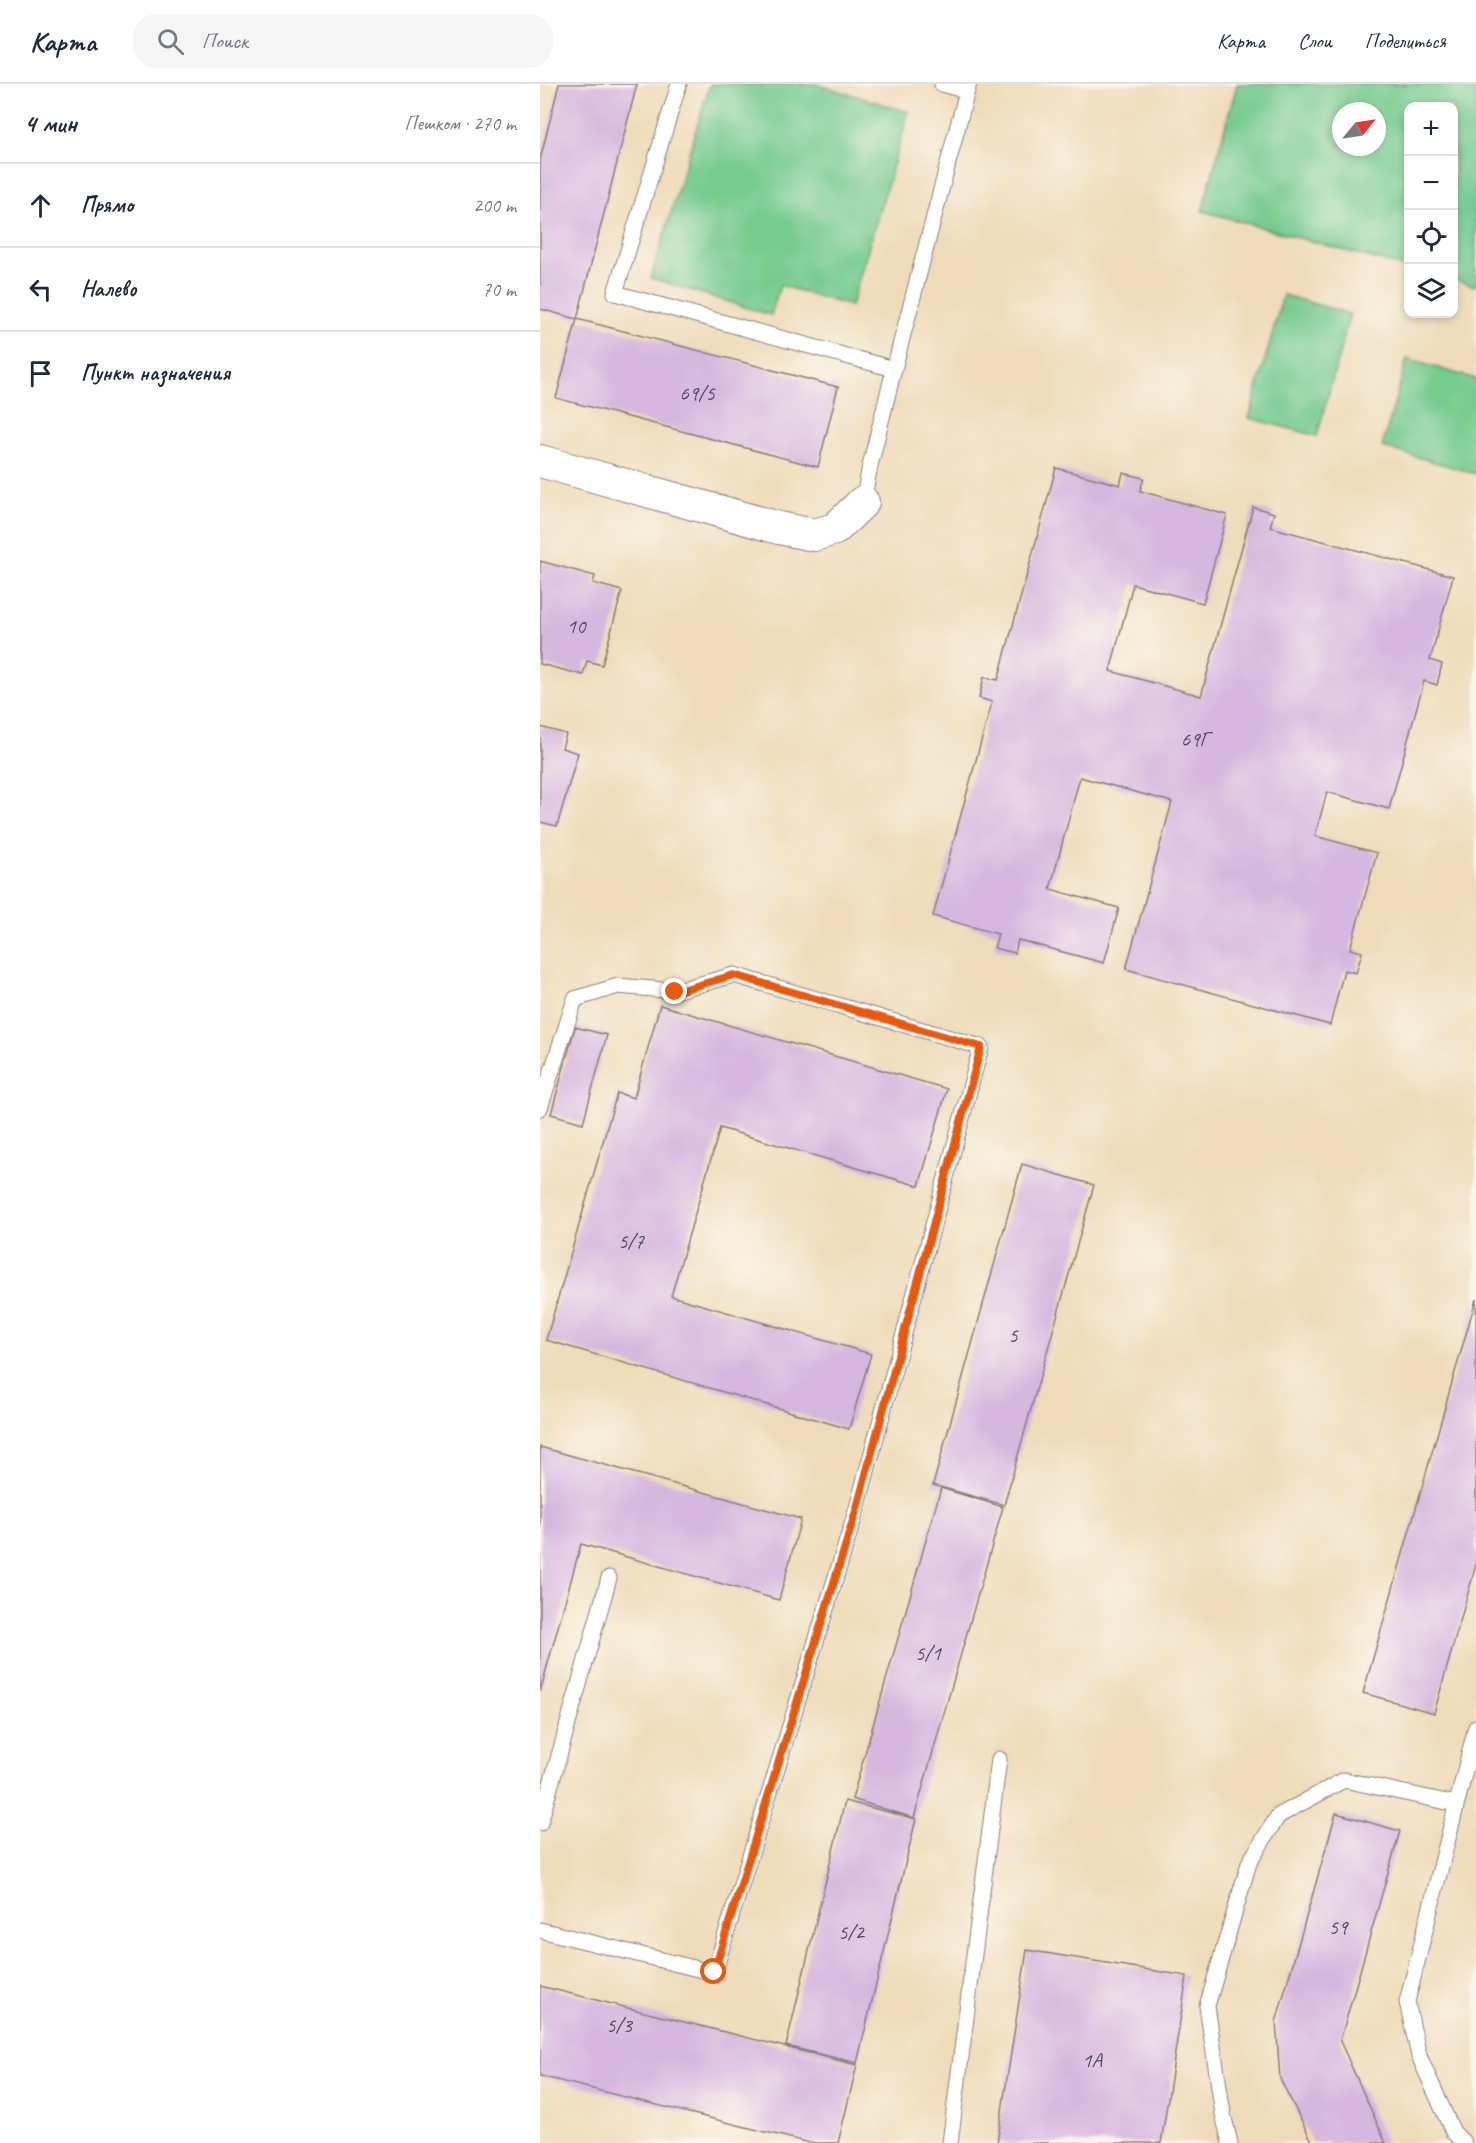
<!DOCTYPE html>
<html lang="ru">
<head>
<meta charset="utf-8">
<style>
	:root { --surface:#fff; --page:#f6f6f7; --text:#1f2937; --muted:#747a83; --line:#e0e1e3 }
	body { margin:0; font-family:Caveat,sans-serif; background:var(--page); color:var(--text) }
	.controls { position:absolute; right:18px; top:18px; display:grid; overflow:hidden; border-radius:12px; box-shadow:0 3px 9px #0003 }
	.controls button { width:54px; height:54px; display:grid; place-items:center; padding:0; border:0; border-bottom:2px solid var(--line); background:var(--surface); color:var(--text); font:30px sans-serif }
	.compass { position:absolute; left:792px; top:18px; width:54px; height:54px; border-radius:50%; background:var(--surface); box-shadow:0 3px 9px #0003; rotate:60deg }
	.stop { position:absolute; width:18px; height:18px; margin:-14px; border:4px solid #ea580c; border-radius:50%; background:#fff }
	.stop.end { background:#ea580c; border-color:#fff; box-shadow:0 2px 6px #0008 }
	.list { margin:0; padding:0; list-style:none }
	h2 { display:flex; justify-content:space-between; align-items:center; height:78px; margin:0; padding:0 24px; font-size:26px }
	h2 small { font-size:20px; font-weight:400; color:var(--muted) }
	.list li { display:grid; grid-template-columns:39px 1fr auto; gap:18px; align-items:center; box-sizing:border-box; height:84px; padding:0 24px; border-top:2px solid var(--line) }
	.list b { display:block; font-size:22px; white-space:nowrap }
	.list em { font-size:20px; font-style:normal; color:var(--muted) }
	.icon { flex:none; width:33px; height:33px; fill:none; stroke:currentColor; stroke-width:2; stroke-linecap:round; stroke-linejoin:round }
	.map { position:relative; flex:none; width:936px; height:2059px; overflow:hidden }
	header { display:flex; align-items:center; gap:36px; box-sizing:border-box; height:84px; padding:0 30px; background:var(--surface); border-bottom:2px solid var(--line) }
	header strong { font-size:28px }
	nav { display:flex; gap:33px; margin-inline-start:auto; font-size:21px }
	.search { width:420px; height:54px; background:var(--page); display:flex; align-items:center; gap:15px; box-sizing:border-box; padding:0 21px; border-radius:24px; color:var(--muted); font-size:22px }
	main { display:flex }
	aside { flex:1; background:var(--surface) }
	.map>svg:first-child { display:block }
</style>
</head>
<body>
<header>
<strong>Карта</strong>
<div class="search"><svg class="icon" aria-label="search" viewBox="0 0 24 24"><circle cx="10" cy="10" r="6"/><path d="M15 15l6 6"/></svg>Поиск</div>
<nav><a>Карта</a><a>Слои</a><a>Поделиться</a></nav>
</header>
<main>
<aside>
<h2>4 мин<small>Пешком · 270 m</small></h2>
<ul class="list">
<li><svg class="icon" aria-label="ahead" viewBox="0 0 24 24"><path d="M12 20V5M6 11l6-6 6 6"/></svg><div><b>Прямо</b></div><em>200 m</em></li>
<li><svg class="icon" aria-label="left" viewBox="0 0 24 24"><path d="M17 20v-9H6M10 6l-5 5 5 5"/></svg><div><b>Налево</b></div><em>70 m</em></li>
<li><svg class="icon" aria-label="arrive" viewBox="0 0 24 24"><path d="M6 21V4h12l-3 4 3 4H6"/></svg><div><b>Пункт назначения</b></div></li>
</ul>
</aside>
<div class="map">
<svg width="936" height="2059" viewBox="0 0 936 2059">
	<rect width="100%" height="100%" fill="#fbf7ec"/>
	<filter id="ink" filterUnits="userSpaceOnUse"><feTurbulence type="fractalNoise" baseFrequency=".0167" numOctaves="2"/><feDisplacementMap in="SourceGraphic" scale="12" xChannelSelector="R" yChannelSelector="G"/><feConvolveMatrix kernelMatrix="1 2 1 2 8 2 1 2 1" color-interpolation-filters="sRGB"/></filter>
	<filter id="wash" filterUnits="userSpaceOnUse"><feTurbulence type="fractalNoise" baseFrequency=".008" numOctaves="4" result="noise"/><feDisplacementMap in="SourceGraphic" scale="24" xChannelSelector="R" yChannelSelector="G"/><feGaussianBlur stdDeviation="1.35" result="paint"/><feColorMatrix in="noise" values="0 0 0 0 0 0 0 0 0 0 0 0 0 0 0 0 0 1.4 0 .05"/><feComposite in="paint" operator="in"/></filter>
	<g filter="url(#wash)">
		<rect width="100%" height="100%" fill="#efdbb9"/>
		<path fill="#76cb8f" stroke="#4c7665" stroke-width="1.5" fill-rule="evenodd" d="M170 0H277L369 28 311 222 240 201 231 231 111 194Z
			M697 0H936V202L914 196V22H868V184L662 127ZM801 27H837V63H801Z
			M743 211 810 230 777 352 709 334Z
			M867 275 936 295V390L842 363Z"/>
		<g id="blocks">
			<path fill="#d7b6df" d="M19 0H97L37 235 0 225V76Z
				M37 235 298 303 278 383 16 314Z
				M516 384 580 401 583 389 604 394 600 407 687 431 663 519 593 500 570 587 661 612 713 423 734 429 730 443 913 492 890 576 902 580 897 601 884 597 849 725 787 708 775 752 837 769 810 865 822 868 816 889 804 886 790 941 586 885 632 718 540 693 510 805 579 824 564 879 478 856 475 869 454 864 458 850 393 832 452 618 439 614 444 593 458 596Z
				M0 477 55 492 53 499 82 507 62 581 47 577 43 591 0 580Z
				M0 643 26 650 22 664 38 669 17 742 0 738Z
				M120 921 407 1005 379 1102 180 1044 131 1212 331 1270 309 1345 6 1256 77 1009 94 1014Z
				M35 943 67 951 43 1039 11 1030Z
				M482 1080 554 1101 464 1421 393 1401Z
				M936 1215V1481L894 1629 823 1609Z
				M0 1363 261 1435 239 1516 41 1460 0 1608Z
				M401 1404 463 1423 374 1734 312 1715Z
				M305 1717 376 1735 317 1979 246 1962Z
				M796 1729 860 1747 800 1957 846 2059H773L740 1995 736 1938Z
				M487 1866 647 1892 621 2059H457Z
				M0 1902 317 1981 298 2059H270L0 1992Z"/>
		</g>
	</g>
	<g filter="url(#ink)">
		<use href="#blocks" fill-opacity="0" stroke="#887e7a" stroke-width="1.5"/>
		<g fill="none" stroke-linecap="round" stroke-linejoin="round">
			<g stroke="#887e7a" stroke-width="17">
				<path id="service" d="M139 0 75 209 354 285
					M402 0 427 7 429 0
					M323 418 330 382 354 285 427 7
					M0 1024 35 915 78 902 135 907 194 891 441 963 317 1424 174 1889 0 1846
					M0 1739 69 1494
					M410 2059 459 1675
					M690 2059 683 2030 667 1922 709 1779 738 1732 804 1696 916 1720
					M924 2059 913 2048 879 1972 867 1918 936 1643"/>
			</g>
			<g stroke="#887e7a" stroke-width="34">
				<path id="minor" d="M0 377 239 444 274 451 295 445 323 418"/>
			</g>
			<use href="#service" stroke="#fff" stroke-width="15"/>
			<use href="#minor" stroke="#fff" stroke-width="32"/>
		</g>
	</g>
	<g fill="none" stroke-linecap="round" stroke-linejoin="round" filter="url(#ink)">
		<path stroke="#ea580c" stroke-width="8" d="M135 908 194 891 441 963 317 1424 174 1888"/>
	</g>
	<g text-anchor="middle" dominant-baseline="central" stroke-width="5" stroke-linejoin="round" paint-order="stroke">
		<g font-size="21" fill="#4f4764">
			<text x="157" y="309">69/5</text>
			<text x="36" y="542">10</text>
			<text x="655" y="655">69Г</text>
			<text x="91" y="1157">5/7</text>
			<text x="473" y="1251">5</text>
			<text x="388" y="1569">5/1</text>
			<text x="798" y="1843">59</text>
			<text x="311" y="1848">5/2</text>
			<text x="79" y="1941">5/3</text>
			<text x="552" y="1976">1А</text>
		</g>
	</g>
</svg>
<div class="controls">
<button>+</button>
<button>−</button>
<button><svg class="icon" aria-label="locate" viewBox="0 0 24 24"><circle cx="12" cy="12" r="6"/><path d="M12 2v4M12 18v4M2 12h4M18 12h4"/></svg></button>
<button><svg class="icon" aria-label="layers" viewBox="0 0 24 24"><path d="M12 4l9 5-9 5-9-5zM3 14l9 5 9-5"/></svg></button>
</div>
<svg class="compass" viewBox="-18 -18 36 36"><path d="M0-13l5 13h-10z" fill="#e53935"/><path d="M0 13l5-13h-10z" fill="#747a83"/></svg>
<div class="stop" style="left:174px;top:1888px"></div>
<div class="stop end" style="left:135px;top:908px"></div>
</div>
</main>
</body>
</html>
